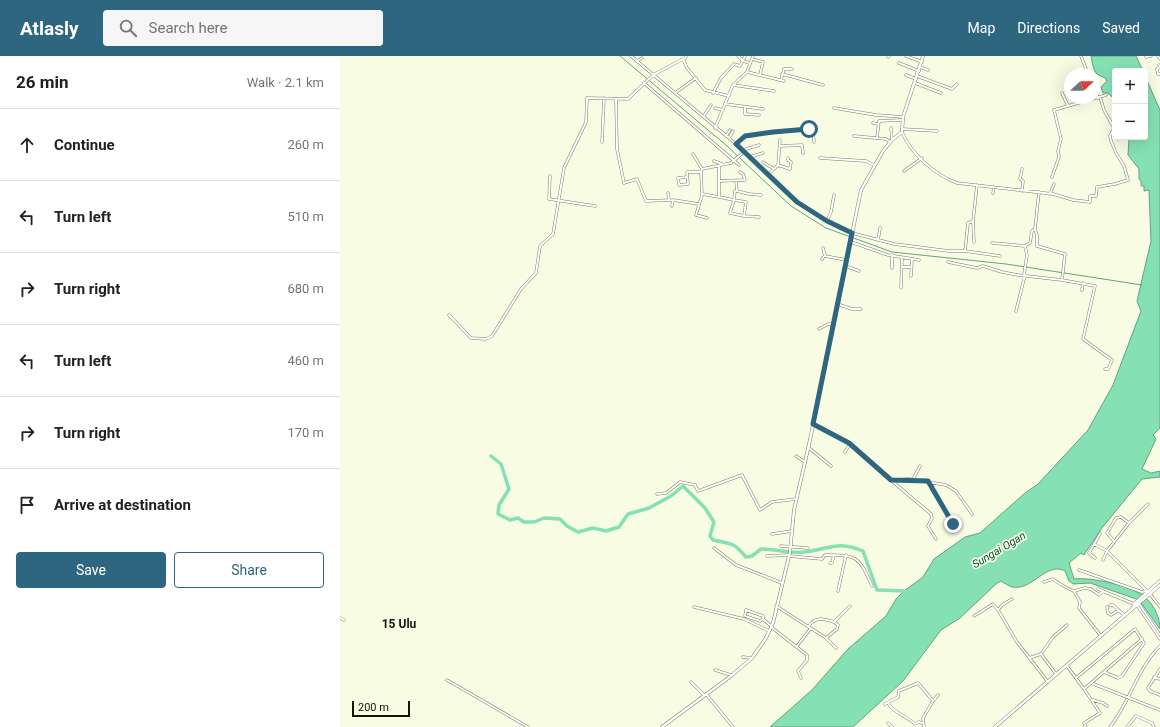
<!DOCTYPE html>
<html lang="en">
<head>
<meta charset="utf-8">
<style>
	:root { --surface:#fff; --page:#f6f6f6; --text:#202124; --muted:#757577; --line:#e0e0e0; --accent:#2e657f }
	body { margin:0; font-family:Roboto,sans-serif; background:var(--page); color:var(--text) }
	.controls { position:absolute; right:12px; top:12px; display:grid; overflow:hidden; border-radius:4px; box-shadow:0 4px 16px #0002 }
	.controls button { width:36px; height:36px; display:grid; place-items:center; padding:0; border:0; border-bottom:1px solid var(--line); background:var(--surface); color:var(--text); font:20px sans-serif }
	.compass { position:absolute; left:724px; top:12px; width:36px; height:36px; border-radius:50%; background:var(--surface); box-shadow:0 4px 16px #0002; rotate:69deg }
	.scale { position:absolute; left:12px; bottom:10px; width:58px; box-sizing:border-box; padding-left:4px; border:2px solid #14150d; border-top:0; font-size:11px; line-height:14px; white-space:nowrap; color:#14150d; -webkit-text-stroke:3px #f8fce3; paint-order:stroke }
	.stop { position:absolute; width:12px; height:12px; margin:-9px; border:3px solid #2e657f; border-radius:50%; background:#fff }
	.stop.end { background:#2e657f; border-color:#fff; box-shadow:0 1px 4px #0008 }
	.list { margin:0; padding:0; list-style:none }
	h2 { display:flex; justify-content:space-between; align-items:center; height:52px; margin:0; padding:0 16px; font-size:17px }
	h2 small { font-size:13px; font-weight:400; color:var(--muted) }
	.list li { display:grid; grid-template-columns:26px 1fr auto; gap:12px; align-items:center; box-sizing:border-box; height:72px; padding:0 16px; border-top:1px solid var(--line) }
	.list b { display:block; font-size:15px; white-space:nowrap }
	.list em { font-size:13px; font-style:normal; color:var(--muted) }
	.actions { display:flex; gap:8px; padding:12px 16px }
	.actions a { flex:1; padding:9px 0; border:1px solid var(--accent); border-radius:4px; text-align:center; font-size:14px; color:var(--accent) }
	.actions .main { background:var(--accent); color:#fff }
	.icon { flex:none; width:22px; height:22px; fill:none; stroke:currentColor; stroke-width:2; stroke-linecap:round; stroke-linejoin:round }
	.map { position:relative; flex:none; width:820px; height:671px; overflow:hidden }
	header { display:flex; align-items:center; gap:24px; box-sizing:border-box; height:56px; padding:0 20px; background:var(--accent); color:#fff }
	header strong { font-size:19px }
	nav { display:flex; gap:22px; margin-inline-start:auto; font-size:14px }
	.search { width:280px; height:36px; background:var(--page); display:flex; align-items:center; gap:10px; box-sizing:border-box; padding:0 14px; border-radius:4px; color:var(--muted); font-size:15px }
	main { display:flex }
	aside { flex:1; background:var(--surface) }
	.map>svg:first-child { display:block }
</style>
</head>
<body>
<header>
<strong>Atlasly</strong>
<div class="search"><svg class="icon" aria-label="search" viewBox="0 0 24 24"><circle cx="10" cy="10" r="6"/><path d="M15 15l6 6"/></svg>Search here</div>
<nav><a>Map</a><a>Directions</a><a>Saved</a></nav>
</header>
<main>
<aside>
<h2>26 min<small>Walk · 2.1 km</small></h2>
<ul class="list">
<li><svg class="icon" aria-label="ahead" viewBox="0 0 24 24"><path d="M12 20V5M6 11l6-6 6 6"/></svg><div><b>Continue</b></div><em>260 m</em></li>
<li><svg class="icon" aria-label="left" viewBox="0 0 24 24"><path d="M17 20v-9H6M10 6l-5 5 5 5"/></svg><div><b>Turn left</b></div><em>510 m</em></li>
<li><svg class="icon" aria-label="right" viewBox="0 0 24 24"><path d="M7 20v-9h11M14 6l5 5-5 5"/></svg><div><b>Turn right</b></div><em>680 m</em></li>
<li><svg class="icon" aria-label="left" viewBox="0 0 24 24"><path d="M17 20v-9H6M10 6l-5 5 5 5"/></svg><div><b>Turn left</b></div><em>460 m</em></li>
<li><svg class="icon" aria-label="right" viewBox="0 0 24 24"><path d="M7 20v-9h11M14 6l5 5-5 5"/></svg><div><b>Turn right</b></div><em>170 m</em></li>
<li><svg class="icon" aria-label="arrive" viewBox="0 0 24 24"><path d="M6 21V4h12l-3 4 3 4H6"/></svg><div><b>Arrive at destination</b></div></li>
</ul>
<div class="actions"><a class="main">Save</a><a>Share</a></div>
</aside>
<div class="map">
<svg width="820" height="671" viewBox="0 0 820 671">
	<rect width="100%" height="100%" fill="#f8fce3"/>
	<path fill="#85e0b4" stroke="#63a382" d="M751 0H796L803 15H775V54L773 42 768 37H763L761 31 767 25C764 20 760 21 756 17 753 13 752 5 751 0Z
		M805 20 820 54V372L813 379 816 383 802 413 811 417 820 415V421L802 423 762 472 744 499 741 497 729 507 734 523C751 521 788 529 802 539 813 546 820 561 820 573L799 544 750 527 733 528 729 525 725 515C706 505 693 535 672 531 669 530 664 527 661 525L657 527 620 562 601 574 563 625 513 671H430L472 634 508 593 546 560 556 543 564 535 583 521 594 503 625 481 640 477 685 437 698 428 748 374 773 329 801 255 797 245 811 185 809 134 804 135V130H801V125L799 123V113L788 99 789 83 786 81 777 84 776 81H805Z"/>
	<g fill="none" stroke-linecap="round" stroke-linejoin="round">
		<path stroke="#63a382" stroke-width="1" d="M280 0 387 90 451 150 486 172 552 196 666 208 802 229"/>
		<path stroke="#85e0b4" stroke-width="3.5" d="M151 400 161 408 169 433 159 449 158 458 170 464 178 462 184 466H194L204 462 220 463 227 470 238 476 253 472 266 475 279 471 288 458 309 452 331 440 343 430 365 452 374 466 370 480 373 484C392 488 393 486 406 501L412 500 421 493C435 493 453 498 465 496 491 493 496 484 523 495L537 534 564 535"/>
		<g stroke="#787c66" stroke-width="3">
			<path id="minor" d="M291 0 396 88 457 146 487 165 512 177 554 188 609 195H625
				M398 0 403 5 410 7
				M566 0 582 6
				M741 0 748 18
				M818 0 820 3
				M548 1 549 0
				M806 1 811 0
				M343 3 347 12 365 34 389 40
				M412 3 423 6 420 19
				M297 5 302 2
				M559 7 579 15
				M819 9 820 11 817 13 818 18H820
				M580 11 588 14
				M407 16 413 0
				M442 18 483 29
				M566 19 576 23
				M577 20 612 33 617 28
				M441 24 444 13H452
				M304 27 399 109
				M575 27 601 37
				M393 29 434 35
				M754 32 758 42
				M335 37 356 22
				M373 37 381 22 394 8 400 10 405 0
				M722 37 728 50
				M276 43 277 93 284 127 297 123 306 145 333 144 359 148
				M385 48 423 53
				M405 51V58L419 59
				M375 52 383 54
				M494 52 536 59 563 61
				M363 61 371 49
				M533 67 538 68
				M375 72 393 29 407 16 444 25
				M551 72 552 84
				M562 73 597 75
				M562 76C571 98 595 119 617 127L713 138 733 144 750 146V140H756L757 131 775 128 788 124 784 110 776 97 771 85 770 80 774 72 764 54 760 41
				M386 80 390 74
				M514 80 546 83 550 86
				M389 82 393 75
				M537 82 539 65 562 64
				M262 86 264 42
				M396 88 404 81 414 79 462 73 473 74 474 86
				M440 90 462 89 463 97
				M403 94 419 89
				M353 98 362 113
				M410 101 423 97
				M480 102 526 105 534 109
				M374 105 382 108
				M423 106 434 113 429 118
				M438 110 440 84
				M379 111V141L394 144 390 157 404 160 406 146 394 144 395 135H397L396 125
				M434 113 438 109 450 113 451 106 448 104V102
				M682 113 680 123 683 125 682 135
				M564 115 582 102
				M361 116 362 139 356 159 367 162
				M210 120 209 143 255 150
				M347 121 338 122 339 129 348 128 347 116H361L362 113 391 107 404 96
				M712 121 719 101 718 95 721 83 714 54 766 39
				M379 125 405 124 403 118 400 116
				M637 129 633 165 628 167 625 195 660 200
				M397 135 409 138 421 139
				M328 137 329 144
				M653 137 654 131
				M362 138 379 141
				M710 138 714 128
				M332 150 333 144
				M404 160 419 161
				M487 165 491 156 494 139
				M633 165 634 186
				M695 174 697 179V190L725 198 722 224 755 230 743 283 772 304 768 313H765
				M538 184 540 172
				M511 186 548 199 579 204
				M652 187 685 190 690 187 692 175 695 173 699 136
				M483 192 485 200 506 204
				M552 199V212
				M482 203 485 199
				M608 206 637 212 643 210 662 216 678 219 722 224
				M506 210 519 215
				M562 211H572
				M684 219 687 199 685 190
				M571 220 572 203
				M561 232 562 201
				M742 234 743 227
				M497 248 512 253H521
				M676 255 685 219
				M109 259 131 282 146 283 152 280 181 233 196 217 200 190 213 178 224 112 246 66 247 42 288 43 313 19 345 2 346 0
				M479 273 488 268H494
				M473 368 509 387 551 424 569 423 606 429 616 435 632 458
				M469 392 491 410
				M505 396 510 388
				M456 400 465 406
				M573 423 580 410
				M552 425 591 458 592 462 588 470 596 483
				M588 425 613 468
				M317 438 326 437 340 426 355 429 358 435 402 419 420 454 432 446 456 443
				M432 478 452 475
				M774 485 767 477 776 462 781 461 789 467
				M754 488 767 495 763 504
				M441 490 468 492
				M374 492 396 509 442 527
				M427 500 449 499
				M449 500 482 503 485 499C517 499 519 500 532 530
				M755 502 749 497 760 478
				M490 507H492L494 499
				M739 514 802 536 807 535
				M704 526 713 523C716 526 731 534 734 535
				M750 533 745 532 734 535 740 546 739 552 761 580
				M751 533 759 539 763 535
				M758 533 794 548
				M498 535 506 499
				M808 536 767 495 789 467 808 448
				M810 538 820 551
				M672 543 662 549 658 554 677 586 708 626
				M798 546 820 579
				M770 549H773L785 560
				M797 549 820 583
				M436 550 486 582 497 573 498 569 494 566 510 550
				M354 551 404 563 429 575
				M767 551 768 557 771 559 779 554
				M634 560 653 548 658 554
				M0 562 4 564
				M423 563 420 565 405 560 406 554 423 560V563L431 570
				M469 570C475 560 484 563 494 566
				M431 571 467 599V604L458 615 461 622
				M486 582 496 592
				M457 590 471 572
				M701 598 716 618
				M403 601 411 602
				M689 602 701 598 713 581 727 569
				M727 610 744 633 751 627 820 654
				M820 613 808 632 810 635 820 639
				M375 614 391 619
				M814 621 820 623
				M736 622 795 573 804 587 782 620 778 622 764 616
				M107 624 188 671
				M351 626 364 639
				M751 627 802 583
				M744 633 760 657 744 667 746 671
				M366 638 393 671
				M753 644 763 647 767 650
				M593 645 598 639
				M548 647C552 656 568 661 575 668L579 666 582 667
				M545 648 558 641 559 635 578 627 593 645 583 662 584 671
				M548 667 552 671
				M770 671C790 646 797 613 820 590
				M787 671 796 660 812 667 814 671"/>
		</g>
		<g stroke="#787c66" stroke-width="3.5">
			<path id="tertiary" d="M792 553 795 547 820 525
				M322 671 391 620 412 602 426 582 433 567 450 496 454 454 470 384 521 134 543 95 552 84 562 76 563 61 583 0
				M655 671 820 529"/>
		</g>
		<use href="#minor" stroke="#fff" stroke-width="2"/>
		<use href="#tertiary" stroke="#fff" stroke-width="2.5"/>
	</g>
	<g fill="none" stroke-linecap="round" stroke-linejoin="round">
		<path stroke="#2e657f" stroke-width="5" d="M469 73 433 76 405 80 396 88 457 146 487 165 512 177 473 368 509 387 551 424 588 425 613 468"/>
	</g>
	<g text-anchor="middle" dominant-baseline="central" stroke-width="3.5" stroke-linejoin="round" paint-order="stroke">
		<g font-size="11" font-style="italic" fill="#024f34" stroke="#f8fce3">
			<text transform="translate(659 494) rotate(-31)">Sungai Ogan</text>
		</g>
		<g font-size="12" font-weight="bold" fill="#14150d" stroke="#f8fce3">
			<text x="59" y="568">15 Ulu</text>
		</g>
	</g>
</svg>
<div class="controls">
<button>+</button>
<button>−</button>
</div>
<svg class="compass" viewBox="-18 -18 36 36"><path d="M0-13l5 13h-10z" fill="#e53935"/><path d="M0 13l5-13h-10z" fill="#757577"/></svg>
<div class="scale">200 m</div>
<div class="stop" style="left:469px;top:73px"></div>
<div class="stop end" style="left:613px;top:468px"></div>
</div>
</main>
</body>
</html>
